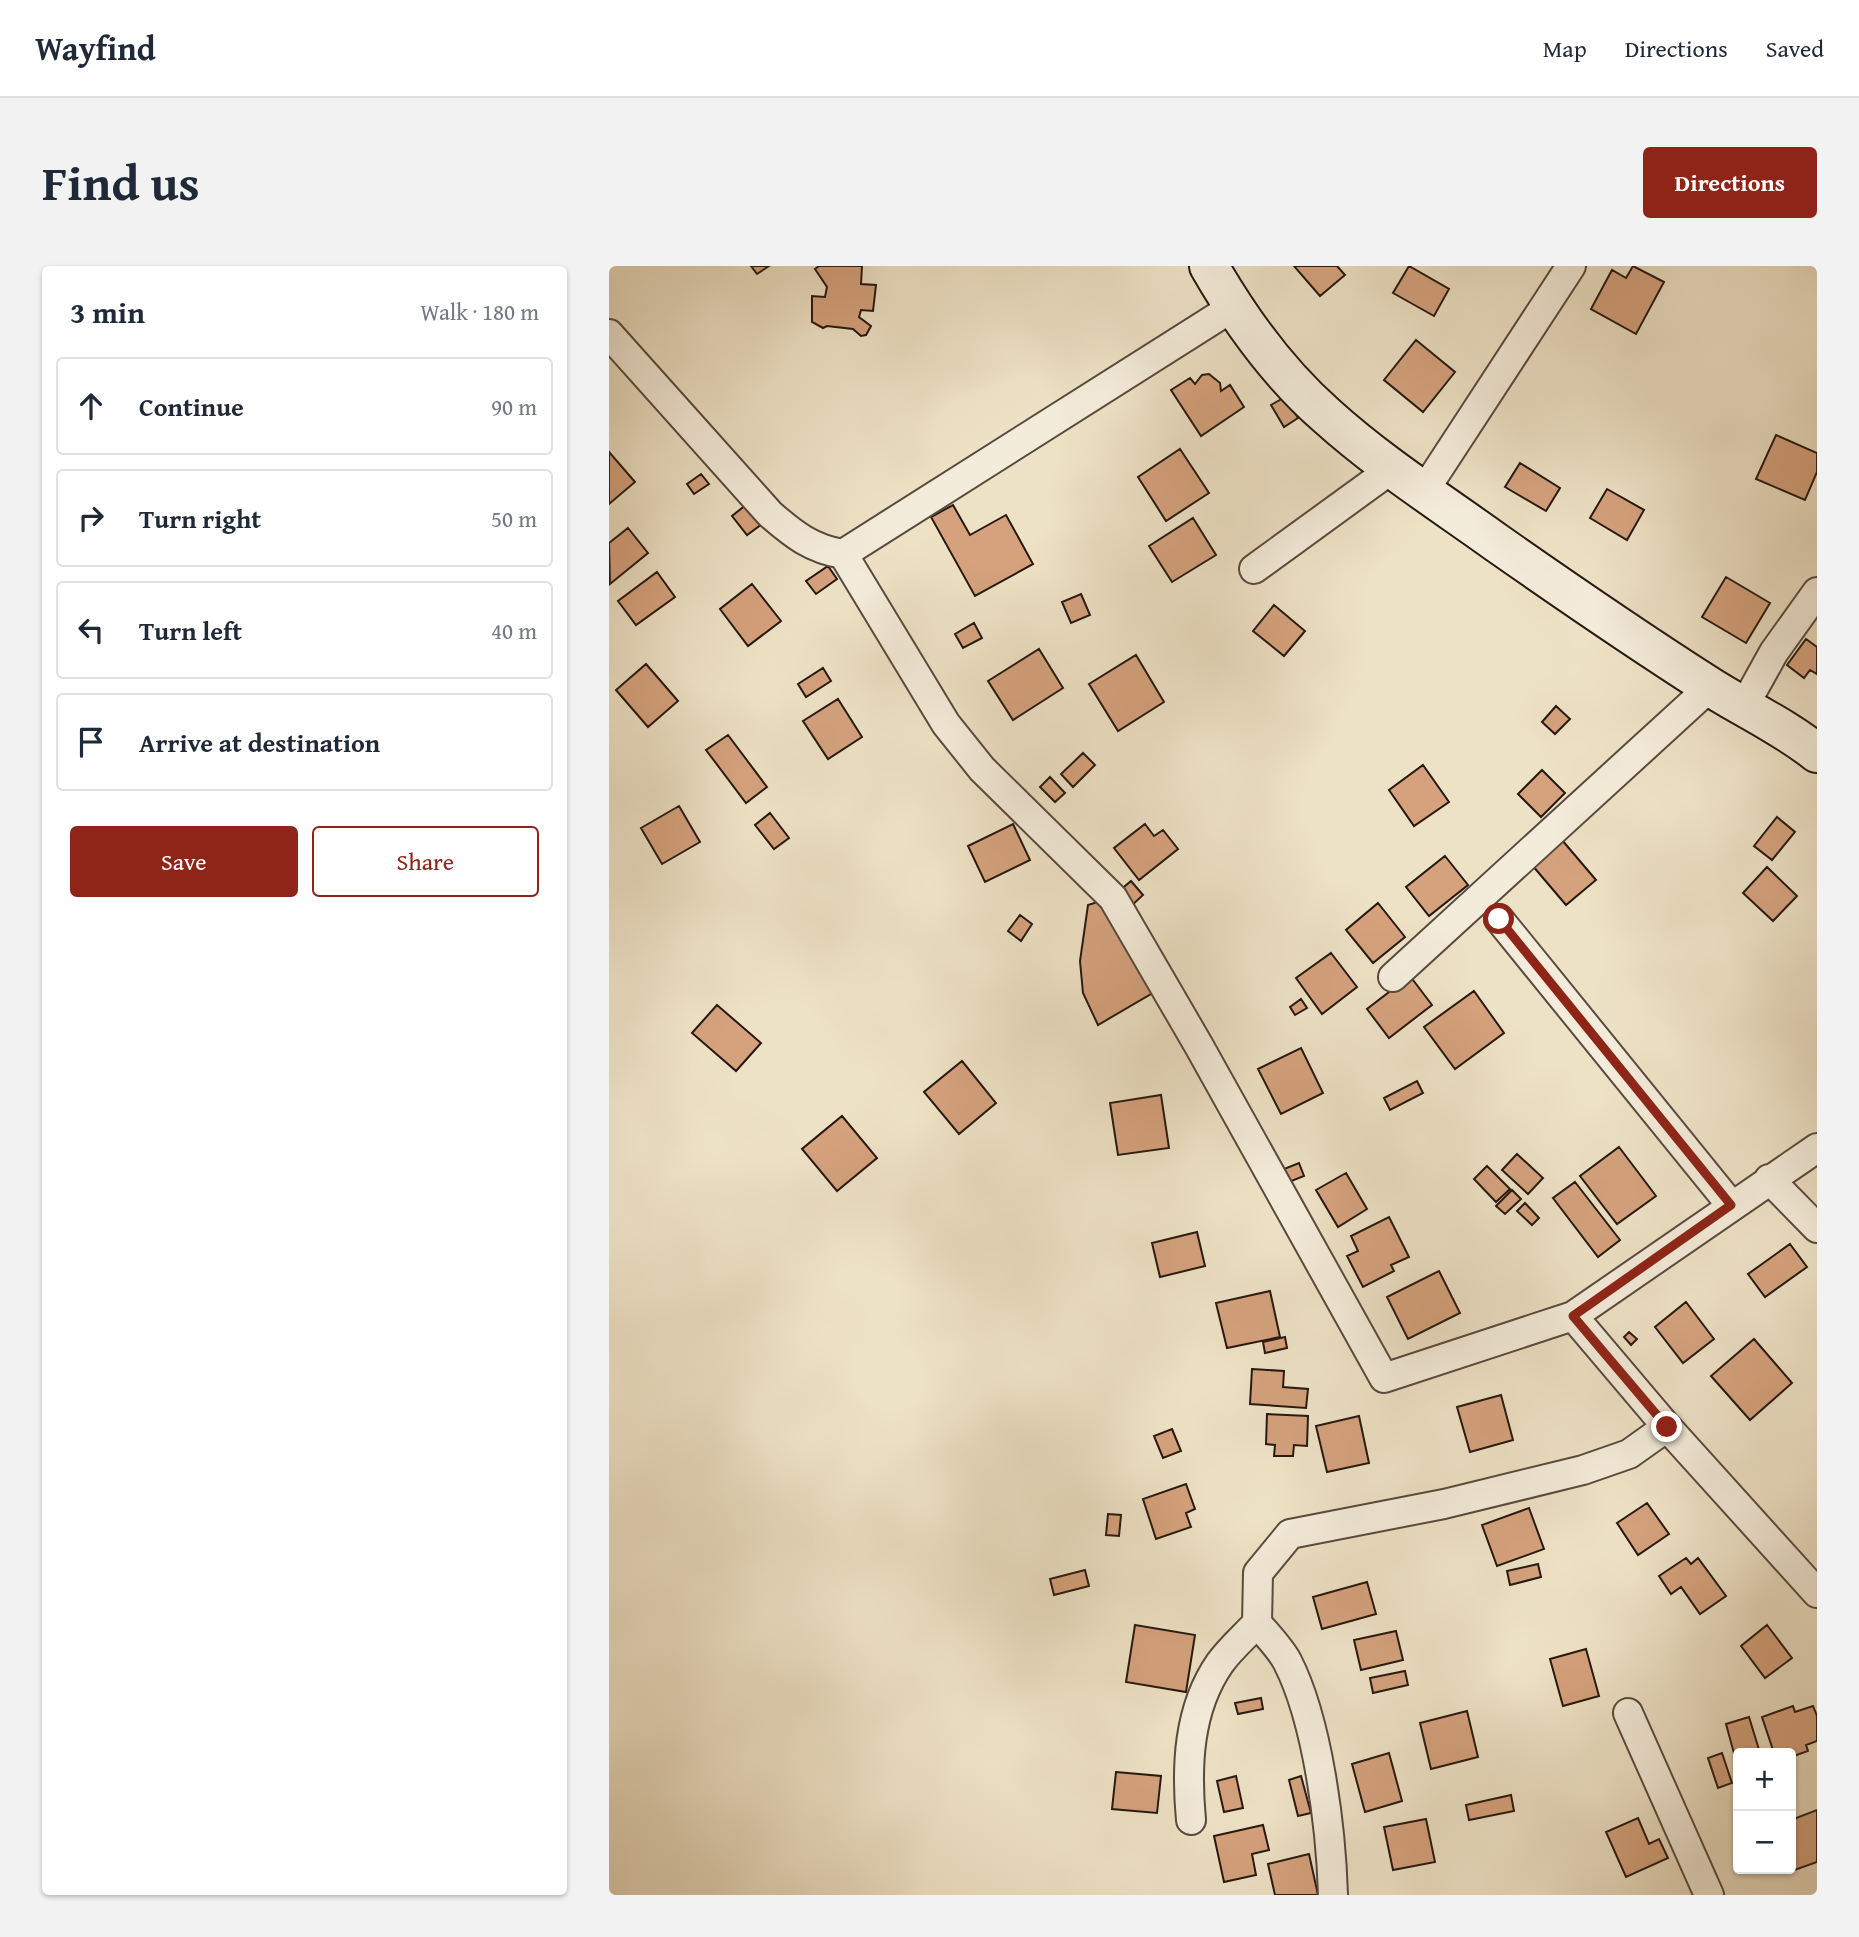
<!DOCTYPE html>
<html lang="en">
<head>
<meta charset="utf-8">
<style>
	:root { --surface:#fff; --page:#f2f2f3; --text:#1f2937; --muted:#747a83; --line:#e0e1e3; --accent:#8f2418 }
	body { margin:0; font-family:"Gentium Book Plus",serif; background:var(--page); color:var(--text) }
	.controls { position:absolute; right:21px; bottom:21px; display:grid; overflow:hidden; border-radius:7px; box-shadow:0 2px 5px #0004 }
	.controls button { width:63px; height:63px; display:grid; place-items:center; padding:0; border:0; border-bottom:2px solid var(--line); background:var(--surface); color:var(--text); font:35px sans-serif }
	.stop { position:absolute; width:21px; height:21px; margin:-16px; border:5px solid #8f2418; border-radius:50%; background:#fff }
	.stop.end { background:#8f2418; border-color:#fff; box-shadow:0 2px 7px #0008 }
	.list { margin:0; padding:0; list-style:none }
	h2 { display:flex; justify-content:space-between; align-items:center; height:91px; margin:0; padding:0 28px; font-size:30px }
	h2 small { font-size:23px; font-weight:400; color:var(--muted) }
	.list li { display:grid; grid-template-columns:46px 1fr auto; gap:21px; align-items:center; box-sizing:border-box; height:98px; margin:0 14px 14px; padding:0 14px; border:2px solid var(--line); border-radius:7px }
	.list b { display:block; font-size:26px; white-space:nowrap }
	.list em { font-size:23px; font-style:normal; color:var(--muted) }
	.actions { display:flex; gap:14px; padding:21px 28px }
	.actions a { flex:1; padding:16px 0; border:2px solid var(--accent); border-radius:7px; text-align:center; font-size:24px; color:var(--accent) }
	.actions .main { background:var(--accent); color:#fff }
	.icon { flex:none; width:38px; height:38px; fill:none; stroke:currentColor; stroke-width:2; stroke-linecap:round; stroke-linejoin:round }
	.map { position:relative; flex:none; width:1208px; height:1629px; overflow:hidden; border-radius:7px }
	header { display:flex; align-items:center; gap:42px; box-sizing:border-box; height:98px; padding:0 35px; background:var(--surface); border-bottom:2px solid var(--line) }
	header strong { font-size:33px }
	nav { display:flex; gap:38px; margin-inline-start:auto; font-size:24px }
	.intro { display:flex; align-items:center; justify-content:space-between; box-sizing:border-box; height:168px; padding:0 42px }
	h1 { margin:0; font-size:49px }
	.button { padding:18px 32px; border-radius:7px; background:var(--accent); color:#fff; font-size:24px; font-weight:700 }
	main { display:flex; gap:42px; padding:0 42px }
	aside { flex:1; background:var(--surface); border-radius:7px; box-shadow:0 2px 5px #0004 }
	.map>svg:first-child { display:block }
</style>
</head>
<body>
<header>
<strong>Wayfind</strong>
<nav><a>Map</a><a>Directions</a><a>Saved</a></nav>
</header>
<div class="intro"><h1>Find us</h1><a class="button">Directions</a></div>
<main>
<aside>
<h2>3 min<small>Walk · 180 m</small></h2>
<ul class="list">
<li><svg class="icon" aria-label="ahead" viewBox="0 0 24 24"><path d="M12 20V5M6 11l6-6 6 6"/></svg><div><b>Continue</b></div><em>90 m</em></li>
<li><svg class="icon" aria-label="right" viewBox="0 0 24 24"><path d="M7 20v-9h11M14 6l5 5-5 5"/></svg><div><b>Turn right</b></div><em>50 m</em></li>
<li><svg class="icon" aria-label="left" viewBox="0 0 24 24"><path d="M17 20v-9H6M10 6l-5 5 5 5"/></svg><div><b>Turn left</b></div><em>40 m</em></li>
<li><svg class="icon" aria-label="arrive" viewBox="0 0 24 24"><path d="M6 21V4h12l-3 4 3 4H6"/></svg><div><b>Arrive at destination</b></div></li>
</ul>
<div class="actions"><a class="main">Save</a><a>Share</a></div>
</aside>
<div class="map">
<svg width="1208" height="1629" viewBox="0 0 1208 1629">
	<rect width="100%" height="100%" fill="#eee2c6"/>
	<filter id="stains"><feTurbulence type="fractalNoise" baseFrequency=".00286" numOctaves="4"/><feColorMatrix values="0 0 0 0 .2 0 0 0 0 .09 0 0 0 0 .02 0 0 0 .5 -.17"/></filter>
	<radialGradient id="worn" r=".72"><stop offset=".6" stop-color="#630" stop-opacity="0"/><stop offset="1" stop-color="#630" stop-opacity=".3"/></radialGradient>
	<path fill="#d5a27d" stroke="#261810" stroke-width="2" d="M142 0H160L148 8Z
		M210 0H253L252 18 267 19 264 45 252 44 250 51 262 60 257 69 252 70 244 63 218 60 214 62 203 56V30L216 31 218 21 206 3Z
		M685 0H728L736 9 711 30Z
		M800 0 840 23 825 50 784 27Z
		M1024 0 1055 16 1027 68 982 43 1003 4 1017 12Z
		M807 74 846 106 814 146 775 114Z
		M600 108 611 117 612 125 621 119 635 141 592 170 562 124 581 112 586 118 593 109Z
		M676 131 689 152 675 161 662 139Z
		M1167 169 1208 187V206L1196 234 1147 213Z
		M571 183 600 227 557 255 529 211Z
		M0 186 26 216 0 238Z
		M911 197 951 222 937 245 896 221Z
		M92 208 100 218 85 228 78 218Z
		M998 223 1035 244 1018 274 981 252Z
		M138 238 153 258 138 269 123 250Z
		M344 239 361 269 397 249 424 298 366 330 322 251Z
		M584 252 607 289 563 316 540 280Z
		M19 262 39 287 1 318 0 277Z
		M219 300 228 313 207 328 197 315Z
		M48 306 66 331 27 359 9 335Z
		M1117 311 1161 337 1137 377 1093 351Z
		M143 318 172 355 139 380 111 343Z
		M472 328 481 349 462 357 453 336Z
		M665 339 696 365 675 390 644 365Z
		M365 357 373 372 354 382 346 368Z
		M1197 373 1208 381V408L1201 404 1195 412 1178 399Z
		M430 383 454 422 404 454 379 415Z
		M527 389 555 436 509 465 480 418Z
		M37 398 69 435 39 461 7 424Z
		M214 402 222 415 197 431 189 418Z
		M229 433 253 471 219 493 194 455Z
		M947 440 961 453 946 468 933 456Z
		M119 469 158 521 137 537 97 484Z
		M474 487 486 499 464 521 452 508Z
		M814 499 840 536 805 560 780 524Z
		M933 504 956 527 932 551 909 528Z
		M441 511 456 527 446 536 431 521Z
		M70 540 91 576 53 598 32 562Z
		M161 547 180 572 165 583 146 559Z
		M1168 551 1186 566 1163 594 1145 580Z
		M404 558 421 594 376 616 359 580Z
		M536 558 545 570 554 564 569 583 530 614 505 582Z
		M953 574 987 614 957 639 923 599Z
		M836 590 859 619 820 650 797 621Z
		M1158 601 1188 630 1164 655 1134 627Z
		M522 615 534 629 520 642 508 627Z
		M498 633 547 725 489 759 474 727 471 695 479 639Z
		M769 637 796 671 764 697 737 664Z
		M411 649 423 658 412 675 399 665Z
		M722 687 748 721 713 748 687 712Z
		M801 710 823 739 780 772 758 743Z
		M865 725 895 767 846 803 815 761Z
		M692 733 698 742 686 749 681 741Z
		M108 739 152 777 127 805 83 767Z
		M692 782 714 827 672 848 649 803Z
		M353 795 387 837 350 868 315 826Z
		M808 815 814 827 781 844 775 832Z
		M552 829 560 882 509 889 501 837Z
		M233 850 268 892 228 925 193 883Z
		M1010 881 1047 930 1008 958 971 910Z
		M908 888 934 912 919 928 893 904Z
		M690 897 695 910 680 916 675 903Z
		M878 900 901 923 887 936 865 913Z
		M737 907 758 943 729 961 707 924Z
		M966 916 1011 974 989 991 944 932Z
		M903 924 912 933 896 948 887 940Z
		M916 937 930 952 923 959 908 945Z
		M780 951 800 991 782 999 785 1005 754 1021 738 990 749 985 742 970Z
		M588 966 596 1000 551 1011 543 977Z
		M1181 978 1198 1001 1156 1031 1139 1008Z
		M830 1005 851 1047 799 1073 778 1031Z
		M661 1025 671 1071 618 1082 607 1037Z
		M1077 1036 1105 1073 1074 1097 1046 1061Z
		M1020 1066 1028 1073 1022 1079 1015 1071Z
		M676 1071 678 1082 656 1087 654 1076Z
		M1145 1073 1183 1117 1141 1154 1102 1110Z
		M643 1103 675 1105 674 1121 699 1123 697 1142 641 1138Z
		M892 1129 904 1174 861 1186 848 1141Z
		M658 1148 699 1150 698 1180 685 1179 684 1190H665L666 1179 657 1178Z
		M750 1150 760 1197 718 1206 707 1160Z
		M563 1163 572 1185 554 1192 545 1170Z
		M577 1218 586 1243 577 1247 582 1261 547 1273 534 1233Z
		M1038 1237 1060 1268 1029 1289 1008 1257Z
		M920 1242 935 1283 888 1300 873 1259Z
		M499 1248 512 1249 510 1270 497 1269Z
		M1077 1292 1082 1298 1089 1292 1117 1330 1091 1348 1072 1321 1062 1328 1050 1310Z
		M929 1298 932 1311 901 1319 898 1305Z
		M476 1304 480 1320 445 1329 441 1313Z
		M758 1316 767 1348 713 1363 704 1331Z
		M526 1359 586 1369 577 1426 517 1416Z
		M1158 1359 1183 1392 1156 1412 1132 1380Z
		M787 1365 794 1394 752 1404 745 1374Z
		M977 1383 990 1430 954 1440 941 1393Z
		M796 1405 799 1419 764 1427 761 1412Z
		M652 1432 654 1443 629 1448 626 1437Z
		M1184 1440 1186 1446 1204 1440 1208 1450V1475L1197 1479 1199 1485 1182 1491V1487H1165L1153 1451Z
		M858 1445 869 1491 822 1503 811 1457Z
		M1140 1451 1151 1487H1129V1502L1117 1458Z
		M780 1487 793 1535 756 1546 743 1498Z
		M1113 1487 1123 1517 1109 1522 1099 1492Z
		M507 1506 552 1510 548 1547 503 1543Z
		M627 1510 634 1542 615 1546 608 1515Z
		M692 1510 702 1547 689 1550 680 1514Z
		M902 1529 905 1545 860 1554 857 1539Z
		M1208 1544V1596L1177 1607 1175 1603H1182V1554Z
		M1029 1552 1040 1578 1050 1573 1059 1592 1017 1611 997 1566Z
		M817 1553 826 1596 784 1604 775 1561Z
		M654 1559 660 1584 643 1588 647 1609 615 1616 605 1570Z
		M700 1588 709 1629H666L659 1598Z"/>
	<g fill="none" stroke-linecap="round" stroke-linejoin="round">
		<g stroke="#584a3e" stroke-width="32">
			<path id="street" d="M0 68 161 248C185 269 203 283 234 288L337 458 373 503 504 632 590 780 775 1112 964 1050 1208 882
				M815 225 962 0
				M234 288 624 41
				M645 303 784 202
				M1135 440 1165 386 1208 326
				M890 653 1122 939
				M784 711 1101 421
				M1160 913 1208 962
				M964 1050 1058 1161 1208 1327
				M648 1357C658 1369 671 1382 678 1395 709 1455 722 1562 724 1629
				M1019 1447 1100 1629
				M582 1554C577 1501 579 1443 611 1397 621 1383 636 1370 648 1357L649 1307 681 1268 835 1238 974 1204 1020 1188 1058 1161"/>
		</g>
		<g stroke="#261810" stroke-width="42">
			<path id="secondary" d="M600 0C631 54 670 108 718 150 770 197 831 236 888 277 958 326 1028 374 1100 420 1136 443 1174 460 1208 487"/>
		</g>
		<use href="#street" stroke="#f4ecda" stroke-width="28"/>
		<use href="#secondary" stroke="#f4ecda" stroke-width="38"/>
	</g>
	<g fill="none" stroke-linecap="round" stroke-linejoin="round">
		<path stroke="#8f2418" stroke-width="9" d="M890 653 1122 939 964 1050 1058 1161"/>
	</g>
	<rect width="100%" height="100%" filter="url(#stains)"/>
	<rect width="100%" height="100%" fill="url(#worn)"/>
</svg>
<div class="controls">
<button>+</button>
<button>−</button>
</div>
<div class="stop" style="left:890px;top:653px"></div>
<div class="stop end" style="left:1058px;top:1161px"></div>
</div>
</main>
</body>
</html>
